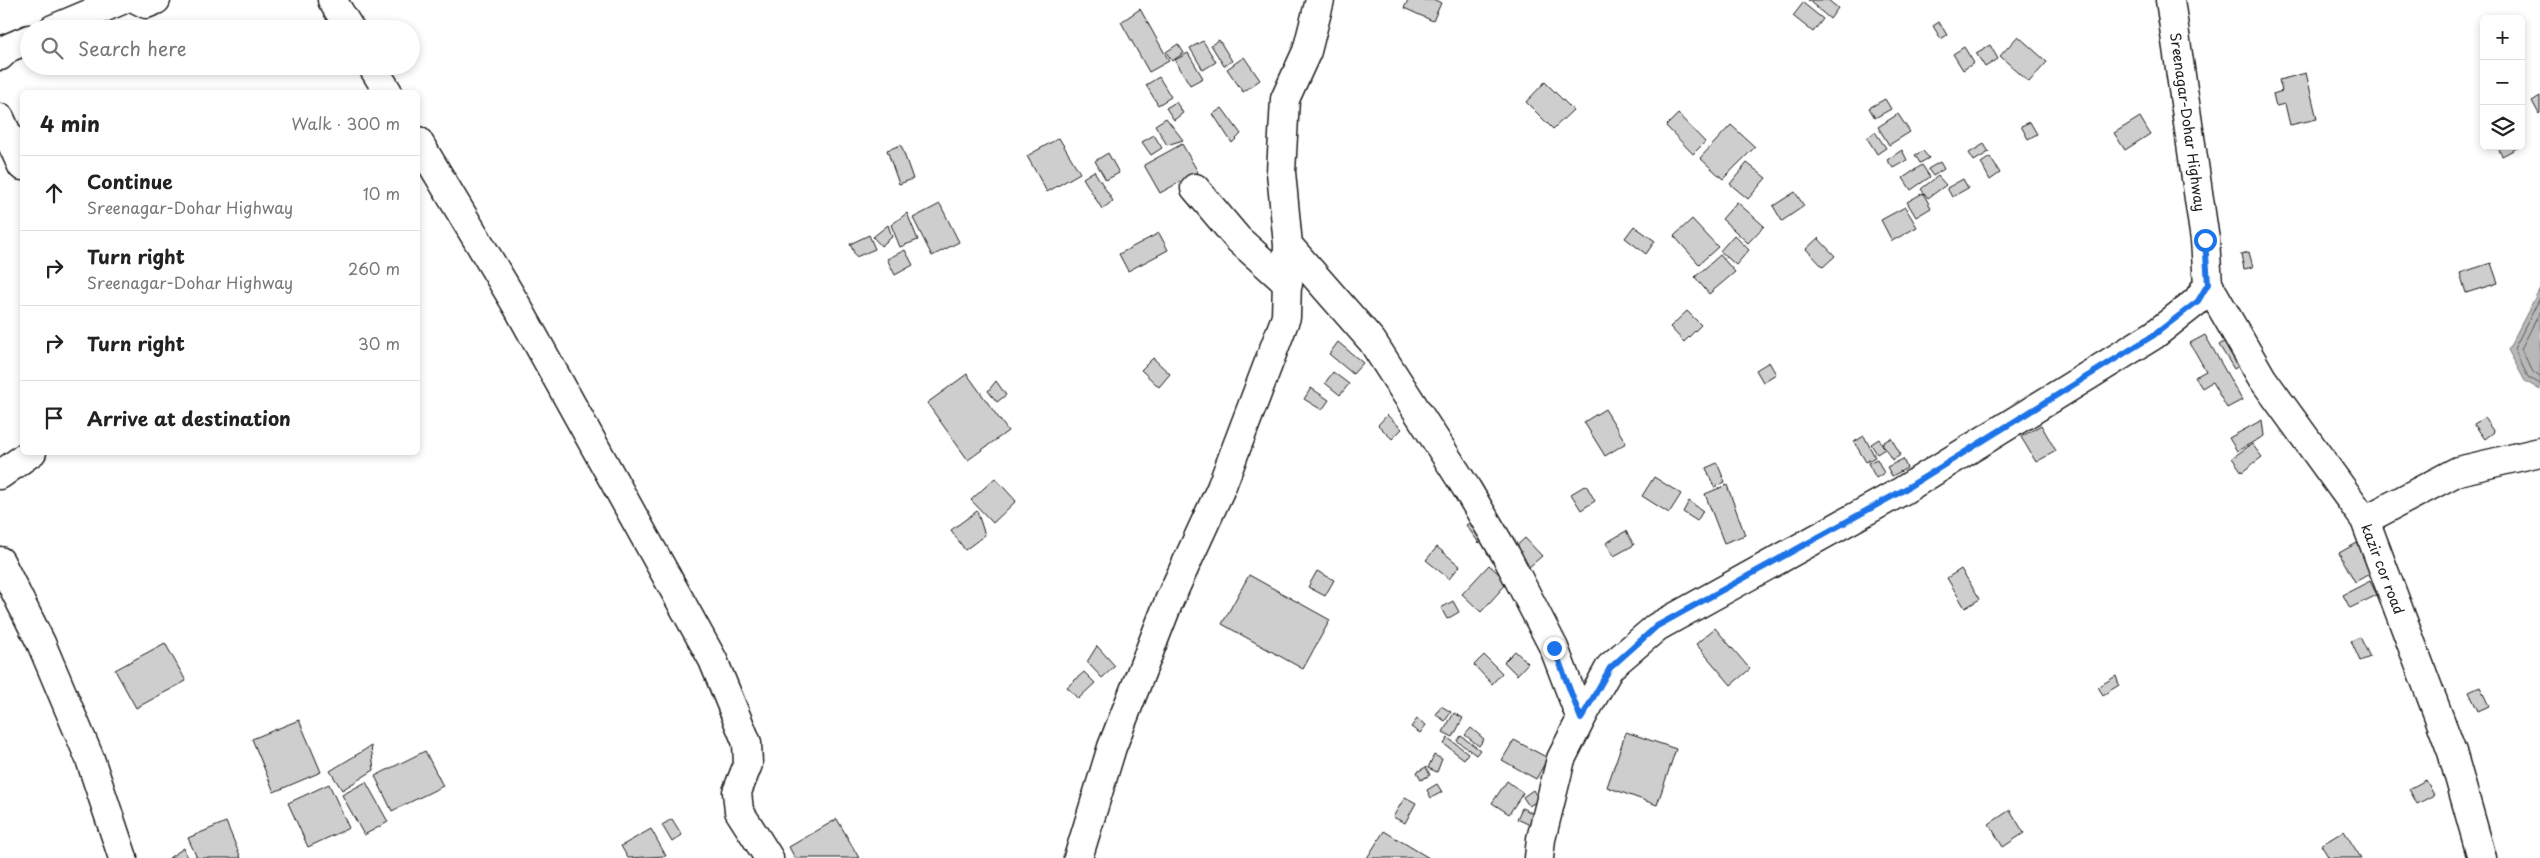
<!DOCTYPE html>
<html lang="en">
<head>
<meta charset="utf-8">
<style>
	:root { --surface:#fff; --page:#f2f2f2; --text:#222; --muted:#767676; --line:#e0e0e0 }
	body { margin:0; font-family:"Playpen Sans",sans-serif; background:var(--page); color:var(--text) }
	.controls { position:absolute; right:15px; top:15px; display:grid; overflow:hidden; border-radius:8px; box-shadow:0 2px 8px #0003 }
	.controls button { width:45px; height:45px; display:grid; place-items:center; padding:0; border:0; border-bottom:1px solid var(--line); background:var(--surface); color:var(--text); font:25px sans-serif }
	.stop { position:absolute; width:15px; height:15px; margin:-11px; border:4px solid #1a73e8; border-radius:50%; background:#fff }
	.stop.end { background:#1a73e8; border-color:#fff; box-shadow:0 1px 5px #0008 }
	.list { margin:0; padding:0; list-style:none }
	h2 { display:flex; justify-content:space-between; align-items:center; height:65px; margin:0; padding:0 20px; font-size:21px }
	h2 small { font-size:16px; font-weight:400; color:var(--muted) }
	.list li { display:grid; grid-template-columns:32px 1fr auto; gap:15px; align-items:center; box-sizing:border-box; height:75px; padding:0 20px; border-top:1px solid var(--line) }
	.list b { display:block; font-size:19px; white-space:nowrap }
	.list p { margin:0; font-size:16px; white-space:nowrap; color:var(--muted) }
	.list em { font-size:16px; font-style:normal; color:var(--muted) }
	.icon { flex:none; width:28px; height:28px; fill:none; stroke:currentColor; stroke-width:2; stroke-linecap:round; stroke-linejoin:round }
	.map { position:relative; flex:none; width:2540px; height:858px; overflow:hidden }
	.search { position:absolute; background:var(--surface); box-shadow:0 2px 8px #0003; left:20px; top:20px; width:400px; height:55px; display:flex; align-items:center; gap:12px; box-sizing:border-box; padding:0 18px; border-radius:28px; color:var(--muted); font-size:19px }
	.panel { position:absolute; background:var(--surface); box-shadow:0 2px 8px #0003; left:20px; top:90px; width:400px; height:365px; border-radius:8px }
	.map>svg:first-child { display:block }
</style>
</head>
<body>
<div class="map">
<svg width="2540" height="858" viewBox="0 0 2540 858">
	<rect width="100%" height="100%" fill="#fff"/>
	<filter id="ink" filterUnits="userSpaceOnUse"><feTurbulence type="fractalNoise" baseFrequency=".02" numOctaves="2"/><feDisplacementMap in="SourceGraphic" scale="10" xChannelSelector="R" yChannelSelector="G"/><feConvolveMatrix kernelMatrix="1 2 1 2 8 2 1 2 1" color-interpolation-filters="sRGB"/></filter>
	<g filter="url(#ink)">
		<path fill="#b8b8b8" stroke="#7a7a7a" d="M2540 288V390L2525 381 2508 350Z"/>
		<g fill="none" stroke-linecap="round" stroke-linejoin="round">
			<path stroke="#5a5a5a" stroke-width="1" d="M2540 298 2514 349 2528 377 2540 384
				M2540 312 2521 349 2533 372 2540 377"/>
		</g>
		<path fill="#cecece" stroke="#1c1c1c" d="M1408 0H1435L1441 3 1433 21 1404 8Z
			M1808 0H1828L1838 8 1830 19Z
			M1803 3 1823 19 1813 32 1793 16Z
			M1140 9 1169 61 1149 72 1121 22Z
			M1939 22 1947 35 1941 39 1933 26Z
			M2018 36 2047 62 2029 82 2000 56Z
			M1219 40 1232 61 1224 66 1211 45Z
			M1203 41 1216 62 1203 70 1190 48Z
			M1178 44 1184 53 1172 61 1166 52Z
			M1990 45 1998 59 1985 67 1976 53Z
			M1964 47 1974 63 1963 70 1953 54Z
			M1188 53 1203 78 1190 85 1175 60Z
			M1244 57 1260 80 1243 92 1227 69Z
			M2306 73 2317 119 2290 125 2285 104 2276 106 2273 94 2282 91 2279 80Z
			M1159 77 1171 97 1158 105 1146 85Z
			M1545 82 1573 110 1553 129 1526 102Z
			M2540 96V113L2539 114 2532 101Z
			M1885 99 1891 109 1875 118 1869 108Z
			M1176 102 1183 113 1174 120 1166 108Z
			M1222 108 1241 134 1232 143 1213 114Z
			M1678 114 1705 142 1693 154 1666 126Z
			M1898 114 1910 132 1889 145 1878 127Z
			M2140 117 2150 134 2125 150 2114 133Z
			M1166 118 1183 140 1167 145 1155 125Z
			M2030 122 2037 134 2028 139 2021 126Z
			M1731 125 1755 147 1723 179 1700 158Z
			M1875 132 1886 148 1877 154 1867 138Z
			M1154 135 1162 148 1151 155 1142 142Z
			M1059 138 1080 173 1047 192 1027 156Z
			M1182 144 1198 172 1160 193 1144 165Z
			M1984 144 1989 152 1974 161 1969 153Z
			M901 145 913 179 899 184 887 150Z
			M2497 146H2518L2519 147 2502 156Z
			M1902 150 1907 160 1893 168 1887 160Z
			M1923 151 1929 158 1920 163 1915 155Z
			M1108 153 1119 173 1106 180 1095 161Z
			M1990 157 2000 173 1990 180 1981 163Z
			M1940 162 1944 169 1933 176 1928 169Z
			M1747 163 1766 178 1748 199 1730 184Z
			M1922 165 1930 177 1911 190 1903 178Z
			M1094 171 1113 201 1102 209 1083 178Z
			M1938 176 1946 185 1928 198 1921 189Z
			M1963 179 1968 188 1952 197 1947 188Z
			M1795 192 1804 206 1782 221 1773 206Z
			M1923 193 1931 208 1916 217 1907 202Z
			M1737 202 1764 226 1748 243 1722 219Z
			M940 204 959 242 932 256 913 218Z
			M1905 207 1917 227 1892 241 1881 220Z
			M907 213 918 240 900 247 891 225Z
			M1692 219 1718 247 1699 264 1674 236Z
			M888 225 892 237 881 246 873 237Z
			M1634 226 1655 241 1646 254 1625 238Z
			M1159 233 1168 250 1128 271 1119 254Z
			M869 235 875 249 856 257 850 244Z
			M1734 235 1749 250 1736 265 1720 251Z
			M1818 238 1835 256 1823 267 1806 249Z
			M905 250 913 265 895 275 887 259Z
			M2249 252 2253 267 2244 269 2241 254Z
			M1720 255 1735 272 1709 294 1695 277Z
			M2491 263 2498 283 2466 293 2460 273Z
			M1687 311 1701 325 1684 342 1670 327Z
			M2205 335 2242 400 2227 408 2212 382 2202 388 2195 377 2206 371 2190 343Z
			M2232 337 2247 361 2234 369 2219 345Z
			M1338 342 1363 363 1353 374 1329 354Z
			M1153 358 1170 374 1159 387 1141 370Z
			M1769 362 1776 374 1763 382 1756 370Z
			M1333 372 1349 384 1340 395 1325 383Z
			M967 374 1008 431 968 460 927 403Z
			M996 381 1006 395 997 402 988 391Z
			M1311 388 1329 400 1322 410 1304 399Z
			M1605 409 1626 443 1605 456 1584 422Z
			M1387 415 1402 429 1392 439 1378 425Z
			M2484 418 2494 432 2485 439 2474 424Z
			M2262 420 2264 436 2237 451 2229 438Z
			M2041 425 2056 451 2036 462 2021 437Z
			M1864 436 1875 457 1866 462 1854 442Z
			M1891 438 1901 455 1892 460 1882 443Z
			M1879 439 1885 449 1877 454 1871 444Z
			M2252 444 2262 457 2242 472 2232 458Z
			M1877 459 1884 473 1876 478 1868 463Z
			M1903 459 1907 468 1892 476 1887 467Z
			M1717 463 1725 482 1714 487 1706 468Z
			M1654 477 1681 494 1669 513 1642 496Z
			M995 478 1016 501 993 523 971 500Z
			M1586 485 1595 501 1581 510 1571 494Z
			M1727 485 1745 535 1724 543 1705 494Z
			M1689 501 1703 511 1697 521 1683 512Z
			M977 511 985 535 965 550 951 530Z
			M1477 517 1490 535 1479 543 1466 525Z
			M1626 531 1634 545 1614 556 1606 543Z
			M1525 538 1542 556 1528 568 1512 550Z
			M2357 543 2373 572 2355 582 2339 553Z
			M1437 547 1460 566 1449 579 1426 560Z
			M1489 565 1508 582 1481 612 1462 594Z
			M1961 569 1980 599 1965 608 1947 578Z
			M1317 571 1334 580 1325 596 1308 587Z
			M1249 575 1330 620 1303 669 1222 624Z
			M2370 581 2377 595 2350 608 2343 595Z
			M1453 601 1459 612 1447 619 1441 608Z
			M1715 628 1750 669 1731 685 1696 644Z
			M2360 637 2370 657 2360 661 2351 641Z
			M165 643 186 681 136 708 115 670Z
			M1097 646 1115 666 1102 678 1087 662Z
			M1515 651 1528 663 1517 675 1504 662Z
			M1484 655 1502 673 1492 684 1474 665Z
			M1084 672 1095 683 1078 699 1067 687Z
			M2116 676 2119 685 2103 695 2098 687Z
			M2480 687 2489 706 2478 711 2469 692Z
			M1441 706 1451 712 1445 721 1436 715Z
			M1454 713 1463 718 1453 737 1443 732Z
			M1417 719 1426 725 1420 733 1411 727Z
			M299 720 321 772 274 792 252 739Z
			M1471 728 1484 739 1479 746 1465 735Z
			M1626 732 1676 749 1657 805 1607 787Z
			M1461 736 1480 750 1476 755 1457 741Z
			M1448 738 1468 753 1464 759 1444 744Z
			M1514 740 1548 758 1536 779 1502 760Z
			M371 746 374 770 342 790 330 771Z
			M425 751 443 786 392 811 375 776Z
			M1434 755 1442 759 1437 772 1428 768Z
			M1426 767 1430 775 1421 780 1417 772Z
			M2426 780 2434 795 2417 804 2409 789Z
			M1507 781 1523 793 1509 814 1492 803Z
			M366 782 388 822 364 835 342 795Z
			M329 784 349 828 308 847 288 803Z
			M1437 784 1442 792 1431 798 1427 790Z
			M1533 790 1539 800 1529 806 1523 797Z
			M1405 797 1416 803 1405 823 1393 817Z
			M1522 808 1542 818 1537 828 1517 819Z
			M2010 810 2024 833 2003 847 1989 824Z
			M672 819 682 835 672 842 662 825Z
			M837 819 859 858H795L789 847Z
			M226 822 241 858H197L188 838Z
			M651 829 666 856 628 858 621 846Z
			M1384 831 1429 858H1367Z
			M2344 831 2361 858H2329L2321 845Z
			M184 848 187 858H169Z"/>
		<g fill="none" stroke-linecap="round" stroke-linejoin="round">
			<g stroke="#1c1c1c" stroke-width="31">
				<path id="minor" d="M138 0 146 4 156 0
					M332 0 350 29
					M53 29 122 0
					M0 56 8 48 29 39
					M372 66 388 92
					M0 118 22 166
					M418 141 517 306 713 660 747 743 748 764 737 792 739 811 769 858
					M1195 188 1238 239 1288 284
					M1288 245 1372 341 1467 489 1506 555 1554 648 1581 719
					M2208 284 2262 378 2365 520 2452 752 2482 858
					M0 475 32 452
					M2365 520 2458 471 2540 452
					M0 561 41 643 90 759 123 858
					M1078 858 1112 747 1169 601 1221 488 1286 317 1288 245 1281 172 1285 99 1307 51 1320 0"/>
			</g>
			<g stroke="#1c1c1c" stroke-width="31">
				<path id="major" d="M1539 858 1541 839 1561 759 1581 719 1610 667 1657 627 1902 491 2154 335 2197 301 2208 284 2205 240 2170 0"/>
			</g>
			<use href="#minor" stroke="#fff" stroke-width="28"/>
			<use href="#major" stroke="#fff" stroke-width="28"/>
		</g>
	</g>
	<g fill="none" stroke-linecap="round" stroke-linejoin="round" filter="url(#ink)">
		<path stroke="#1a73e8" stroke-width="6" d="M1554 648 1581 719 1610 668 1657 626 1902 491 2154 335 2198 301 2208 284 2205 240"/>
	</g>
	<g text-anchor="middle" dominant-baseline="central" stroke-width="5" stroke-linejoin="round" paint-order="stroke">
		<g font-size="14" fill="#1c1c1c" stroke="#fff">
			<text transform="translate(2188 122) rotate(82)">Sreenagar-Dohar Highway</text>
			<text transform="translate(2383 569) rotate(69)">kazir cor road</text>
		</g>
	</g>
</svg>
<div class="controls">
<button>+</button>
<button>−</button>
<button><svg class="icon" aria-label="layers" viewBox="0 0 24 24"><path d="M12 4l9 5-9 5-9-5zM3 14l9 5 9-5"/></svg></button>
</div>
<div class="stop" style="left:2205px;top:240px"></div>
<div class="stop end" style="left:1554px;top:648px"></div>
<div class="search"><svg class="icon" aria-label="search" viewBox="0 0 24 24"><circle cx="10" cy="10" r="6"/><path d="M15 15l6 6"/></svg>Search here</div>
<section class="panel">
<h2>4 min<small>Walk · 300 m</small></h2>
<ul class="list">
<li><svg class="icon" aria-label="ahead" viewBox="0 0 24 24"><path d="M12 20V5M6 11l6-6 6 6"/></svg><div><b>Continue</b><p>Sreenagar-Dohar Highway</p></div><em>10 m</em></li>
<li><svg class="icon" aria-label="right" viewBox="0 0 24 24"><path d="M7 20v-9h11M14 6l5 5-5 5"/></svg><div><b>Turn right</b><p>Sreenagar-Dohar Highway</p></div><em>260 m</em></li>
<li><svg class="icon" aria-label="right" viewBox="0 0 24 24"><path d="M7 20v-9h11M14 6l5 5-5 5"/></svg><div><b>Turn right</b></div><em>30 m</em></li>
<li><svg class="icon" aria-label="arrive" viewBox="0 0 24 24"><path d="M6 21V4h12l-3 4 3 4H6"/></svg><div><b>Arrive at destination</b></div></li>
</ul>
</section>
</div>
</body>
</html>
